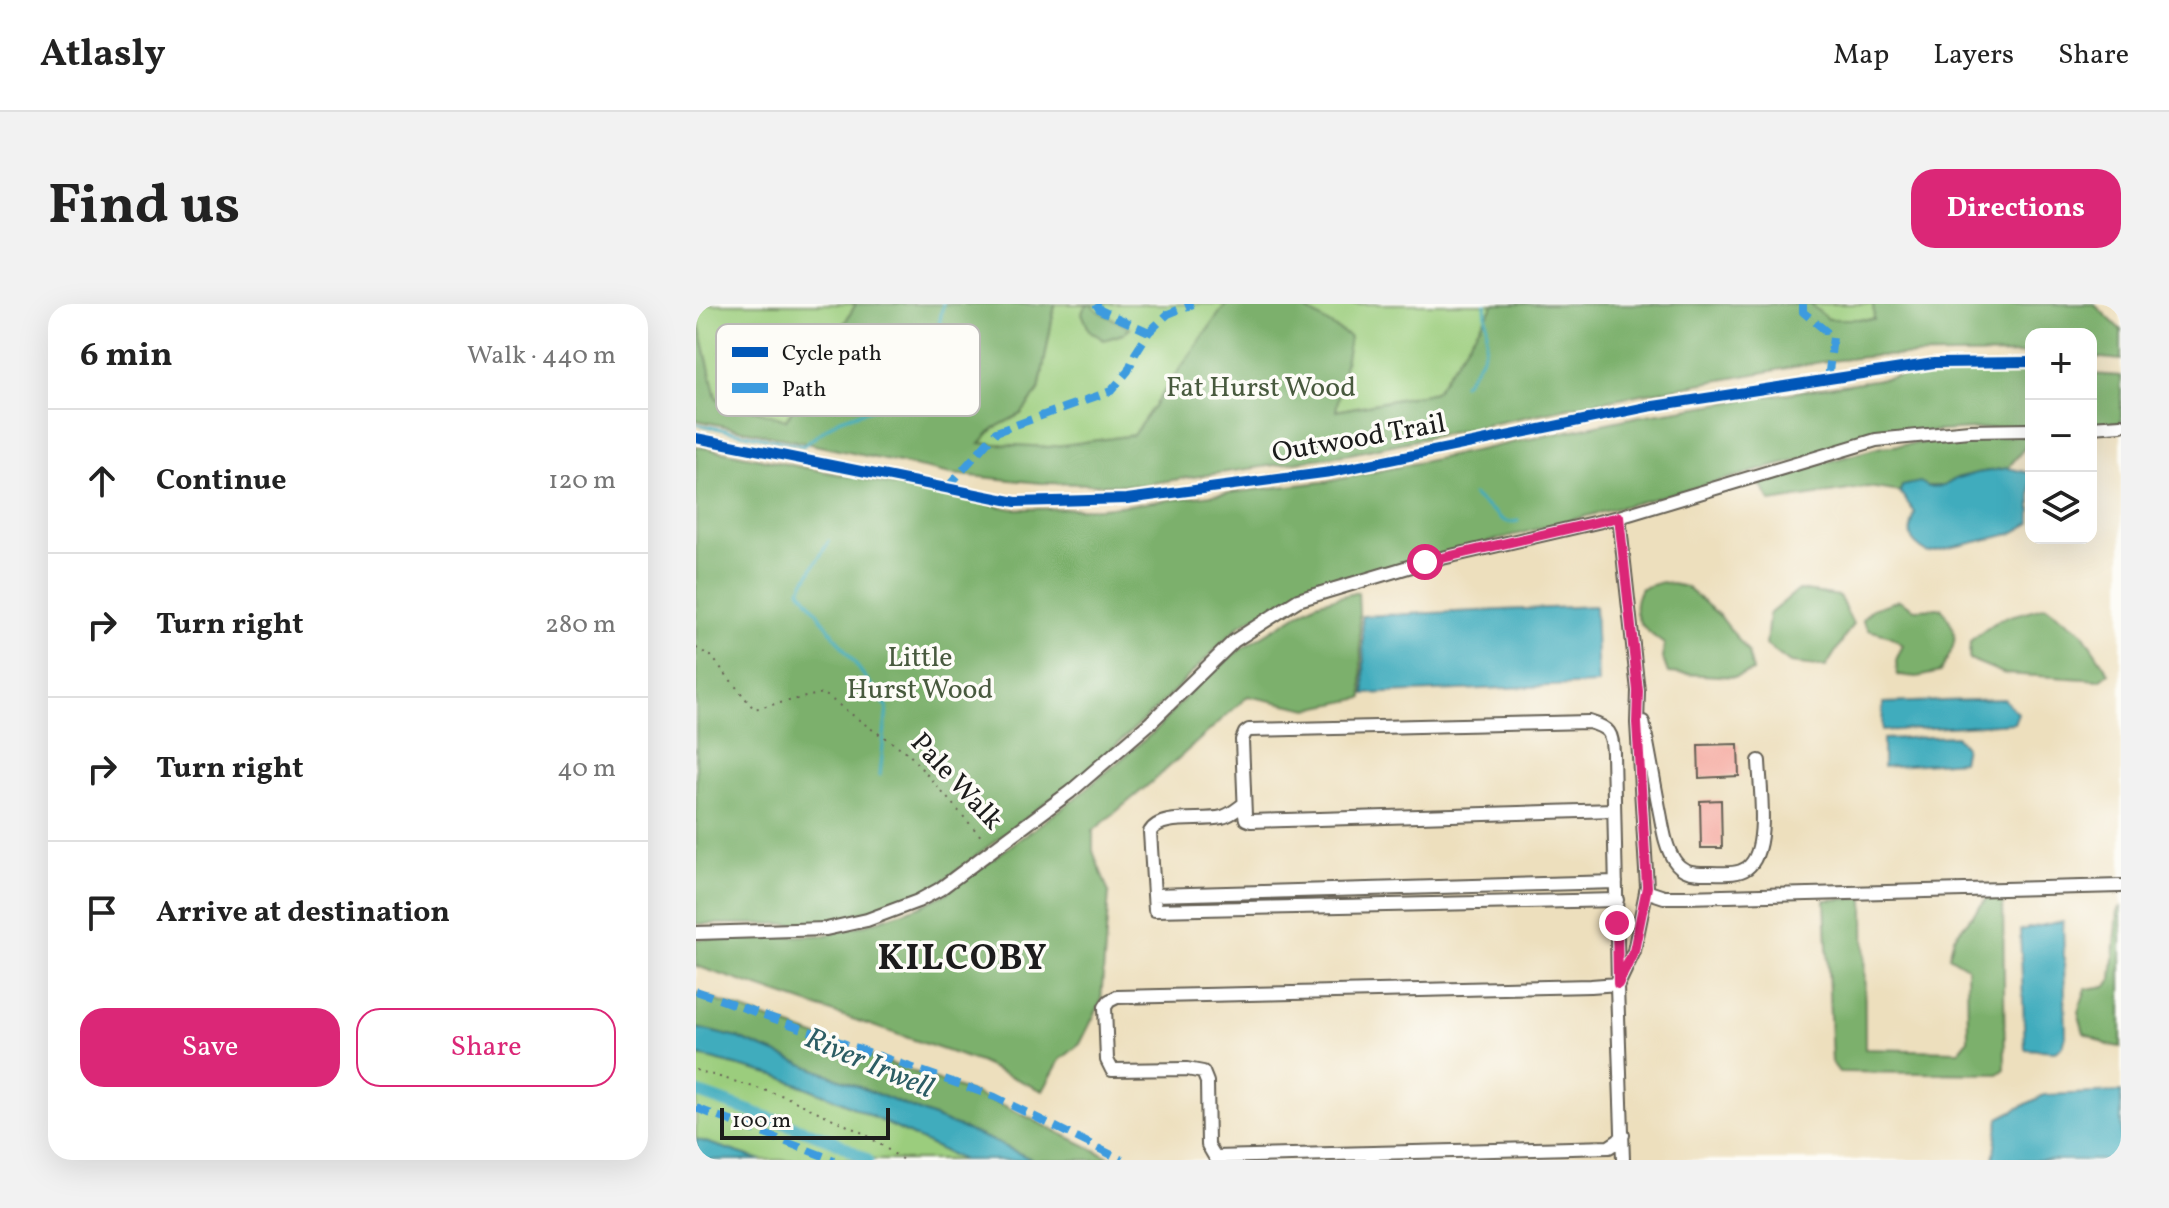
<!DOCTYPE html>
<html lang="en">
<head>
<meta charset="utf-8">
<style>
	:root { --surface:#fff; --page:#f2f2f2; --text:#222; --muted:#767676; --line:#e0e0e0; --accent:#db2777 }
	body { margin:0; font-family:Vollkorn,serif; background:var(--page); color:var(--text) }
	.controls { position:absolute; right:24px; top:24px; display:grid; overflow:hidden; border-radius:16px; box-shadow:0 8px 32px #0002 }
	.controls button { width:72px; height:72px; display:grid; place-items:center; padding:0; border:0; border-bottom:2px solid var(--line); background:var(--surface); color:var(--text); font:40px sans-serif }
	.scale { position:absolute; left:24px; bottom:20px; width:170px; box-sizing:border-box; padding-left:8px; border:4px solid #1c1c1c; border-top:0; font-size:22px; line-height:28px; white-space:nowrap; color:#1c1c1c; -webkit-text-stroke:6px #fdfcf7; paint-order:stroke }
	.stop { position:absolute; width:24px; height:24px; margin:-18px; border:6px solid #db2777; border-radius:50%; background:#fff }
	.stop.end { background:#db2777; border-color:#fff; box-shadow:0 2px 8px #0008 }
	.list { margin:0; padding:0; list-style:none }
	h2 { display:flex; justify-content:space-between; align-items:center; height:104px; margin:0; padding:0 32px; font-size:34px }
	h2 small { font-size:26px; font-weight:400; color:var(--muted) }
	.list li { display:grid; grid-template-columns:52px 1fr auto; gap:24px; align-items:center; box-sizing:border-box; height:144px; padding:0 32px; border-top:2px solid var(--line) }
	.list b { display:block; font-size:30px; white-space:nowrap }
	.list em { font-size:26px; font-style:normal; color:var(--muted) }
	.actions { display:flex; gap:16px; padding:24px 32px }
	.actions a { flex:1; padding:18px 0; border:2px solid var(--accent); border-radius:24px; text-align:center; font-size:28px; color:var(--accent) }
	.actions .main { background:var(--accent); color:#fff }
	.icon { flex:none; width:44px; height:44px; fill:none; stroke:currentColor; stroke-width:2; stroke-linecap:round; stroke-linejoin:round }
	.map { position:relative; flex:none; width:1425px; height:856px; overflow:hidden; border-radius:24px }
	header { display:flex; align-items:center; gap:48px; box-sizing:border-box; height:112px; padding:0 40px; background:var(--surface); border-bottom:2px solid var(--line) }
	header strong { font-size:38px }
	nav { display:flex; gap:44px; margin-inline-start:auto; font-size:28px }
	.intro { display:flex; align-items:center; justify-content:space-between; box-sizing:border-box; height:192px; padding:0 48px }
	h1 { margin:0; font-size:56px }
	.button { padding:20px 36px; border-radius:24px; background:var(--accent); color:#fff; font-size:28px; font-weight:700 }
	main { display:flex; gap:48px; padding:0 48px }
	aside { flex:1; background:var(--surface); border-radius:24px; box-shadow:0 8px 32px #0002 }
	.map>svg:first-child { display:block }
</style>
</head>
<body>
<header>
<strong>Atlasly</strong>
<nav><a>Map</a><a>Layers</a><a>Share</a></nav>
</header>
<div class="intro"><h1>Find us</h1><a class="button">Directions</a></div>
<main>
<aside>
<h2>6 min<small>Walk · 440 m</small></h2>
<ul class="list">
<li><svg class="icon" aria-label="ahead" viewBox="0 0 24 24"><path d="M12 20V5M6 11l6-6 6 6"/></svg><div><b>Continue</b></div><em>120 m</em></li>
<li><svg class="icon" aria-label="right" viewBox="0 0 24 24"><path d="M7 20v-9h11M14 6l5 5-5 5"/></svg><div><b>Turn right</b></div><em>280 m</em></li>
<li><svg class="icon" aria-label="right" viewBox="0 0 24 24"><path d="M7 20v-9h11M14 6l5 5-5 5"/></svg><div><b>Turn right</b></div><em>40 m</em></li>
<li><svg class="icon" aria-label="arrive" viewBox="0 0 24 24"><path d="M6 21V4h12l-3 4 3 4H6"/></svg><div><b>Arrive at destination</b></div></li>
</ul>
<div class="actions"><a class="main">Save</a><a>Share</a></div>
</aside>
<div class="map">
<svg width="1425" height="856" viewBox="0 0 1425 856">
	<rect width="100%" height="100%" fill="#fdfcf7"/>
	<filter id="ink" filterUnits="userSpaceOnUse"><feTurbulence type="fractalNoise" baseFrequency=".0125" numOctaves="2"/><feDisplacementMap in="SourceGraphic" scale="16" xChannelSelector="R" yChannelSelector="G"/><feConvolveMatrix kernelMatrix="1 2 1 2 8 2 1 2 1" color-interpolation-filters="sRGB"/></filter>
	<filter id="wash" filterUnits="userSpaceOnUse"><feTurbulence type="fractalNoise" baseFrequency=".006" numOctaves="4" result="noise"/><feDisplacementMap in="SourceGraphic" scale="32" xChannelSelector="R" yChannelSelector="G"/><feGaussianBlur stdDeviation="1.8" result="paint"/><feColorMatrix in="noise" values="0 0 0 0 0 0 0 0 0 0 0 0 0 0 0 0 0 1.4 0 .05"/><feComposite in="paint" operator="in"/></filter>
	<g filter="url(#wash)">
		<rect width="100%" height="100%" fill="#eddfbd"/>
		<path fill="#9bcd7d" stroke="#5c744c" stroke-width="2" d="M0 0H160L90 117 20 94 0 7Z
			M359 0H1302L1179 15H1132L639 107 353 143 283 140 298 124 325 110 343 87Z
			M0 751 82 772 144 797 266 856H0Z"/>
		<path fill="#7cb06c" stroke="#4c6644" stroke-width="2" d="M160 0H359L343 86 325 110 298 124 284 139 353 143 437 131 530 0H601L654 33 640 107 739 88 796 4V0H1114L1132 15H1178L1177 0H1398L1425 26V56L1395 53V30H1335V50L1178 52 1125 58 885 101 654 150 443 181 345 179 255 170 0 116V7L20 94 90 116Z
			M395 0 402 7 434 24 427 30 408 36 393 26 386 9 389 2Z
			M1236 67 1335 68V122L1206 129 606 287 544 321 462 403 394 465 243 580 220 592 131 620H0V142L317 205 406 204 635 177 944 112Z
			M1395 70 1425 72V119L1395 120Z
			M1335 131V136L1312 164 1281 169 1261 174 1248 182H1206L1204 188 1172 183 1075 198 1062 177 1185 143 1273 134Z
			M966 278 990 283 1024 312 1052 348 1057 367 1040 373 972 369 967 355 968 340C946 325 931 311 945 284Z
			M1102 286 1143 292 1157 320 1130 363 1094 359 1070 341 1073 310Z
			M662 288 667 394 613 405 552 392 464 471 397 527V547L413 589 405 698 384 740 364 756 347 787 283 758 0 662V635L130 631 171 620 225 602 249 590 377 496 461 425 495 387 542 347 620 299Z
			M1203 296 1219 305 1245 304C1266 331 1260 340 1244 368L1221 373 1201 371 1200 356 1207 341 1194 332 1172 326 1166 316 1176 305Z
			M1350 302 1386 328 1413 369 1404 376 1309 370 1273 355 1274 337 1304 315Z
			M1292 593 1307 594 1309 765 1302 770 1143 768 1136 759 1129 596 1168 594 1169 745 1263 747 1272 736 1271 663 1253 652 1258 633Z
			M1425 603V743L1412 741 1388 729 1382 708 1390 685 1411 682 1416 675 1422 606Z
			M0 689 301 798 419 856H337L295 836 42 734 0 724Z"/>
		<path fill="#3facbd" stroke="#2e646c" stroke-width="2" d="M1312 164 1333 169 1335 172V219L1315 230 1232 249C1211 237 1212 231 1219 209L1204 188 1206 182 1224 178 1233 183 1248 182 1261 174 1281 169Z
			M899 302 902 380 669 390 666 312Z
			M1308 395 1322 409 1318 419 1186 427 1187 399Z
			M1260 432 1269 443 1266 457 1187 463V435Z
			M1367 617 1370 732 1367 742 1360 747 1329 745 1324 626Z
			M0 724 42 734 295 836 337 856H266L144 797 82 772 0 751Z
			M1425 788V856H1297L1303 814 1348 791Z
			M0 835 65 856H0Z"/>
		<g fill="none" stroke-linecap="round" stroke-linejoin="round">
			<path stroke="#3facbd" stroke-width="3" d="M767 80C793 49 793 39 789 0
				M0 120 107 142 142 116 203 96 211 55 242 27 247 0
				M777 191C785 200 789 201 798 208 807 216 809 220 822 217
				M133 237 104 285 191 403 184 471"/>
			<path stroke="#3facbd" stroke-width="12" d="M0 788 138 837 171 856"/>
		</g>
		<g id="blocks">
			<path fill="#f5ada4" d="M1042 440 1043 472 1003 474 1002 441Z
				M1025 496 1026 544H1005L1004 497Z"/>
		</g>
	</g>
	<g filter="url(#ink)">
		<use href="#blocks" fill-opacity="0" stroke="#656054" stroke-width="2"/>
		<g fill="none" stroke-linecap="round" stroke-linejoin="round">
			<g stroke="#656054" stroke-width="16">
				<path id="minor" d="M1395 123 1425 121
					M923 213 942 387 941 419 951 583 938 647 921 683 927 856
					M947 418C953 448 958 478 964 509 967 524 969 542 978 556 987 570 1000 569 1015 569 1027 569 1041 571 1051 564 1074 547 1064 484 1063 457
					M548 500C541 505 535 511 526 513 507 518 464 509 454 528L458 591 920 578
					M918 506 555 517 550 515 549 511 546 436 549 429 553 426 893 418C914 424 916 429 917 449 919 526 921 603 922 680L895 682 421 693 413 697 409 703 411 756 416 766 491 765 507 768 511 778 512 841 519 853 913 843 922 837 927 831
					M950 587 968 593H989L1425 582
					M458 591 459 606 921 596
					M0 629 130 625 171 616 222 597 244 585 374 488 454 419 538 337 602 296 729 258 923 213 1180 136 1273 127 1335 126"/>
			</g>
			<path stroke="#656054" stroke-width="2" stroke-dasharray="2 6" stroke-linecap="butt" d="M0 344 15 352 58 405 127 389 174 424 211 448 288 536
				M0 766 88 792 169 830 207 856"/>
			<use href="#minor" stroke="#fff" stroke-width="12"/>
			<path stroke="#3c9bdf" stroke-width="8" stroke-dasharray="16 8" stroke-linecap="butt" d="M400 0 404 6 453 28
				M1107 0V8L1137 33 1132 76
				M251 184 300 128 415 87 432 67 439 50 453 28 472 10 497 0
				M0 687 299 793 426 856
				M0 804 138 856"/>
			<g stroke="#fdfcf7" stroke-width="15">
				<path id="cycleway" d="M0 134 320 198 431 195 635 168 951 103 1238 59 1335 58"/>
			</g>
			<use href="#cycleway" stroke="#0057b8" stroke-width="10"/>
		</g>
	</g>
	<g fill="none" stroke-linecap="round" stroke-linejoin="round" filter="url(#ink)">
		<path stroke="#db2777" stroke-width="10" d="M729 258 923 213 942 387 941 419 951 583 938 647 922 680 921 619"/>
	</g>
	<g text-anchor="middle" dominant-baseline="central" stroke-width="7" stroke-linejoin="round" paint-order="stroke">
		<g font-size="28" fill="#485a3e" stroke="#fdfcf7">
			<text x="565" y="84">Fat Hurst Wood</text>
			<text x="224" y="354">Little<tspan x="224" dy="32">Hurst Wood</tspan></text>
		</g>
		<g font-size="28" fill="#1c1c1c" stroke="#fdfcf7">
			<text transform="translate(663 135) rotate(-10)">Outwood Trail</text>
			<text transform="translate(260 478) rotate(47)">Pale Walk</text>
		</g>
		<g font-size="30" font-style="italic" fill="#2c5d64" stroke="#fdfcf7">
			<text transform="translate(173 760) rotate(23)">River Irwell</text>
		</g>
		<g font-size="36" font-weight="bold" letter-spacing="2" fill="#1c1c1c" stroke="#fdfcf7">
			<text x="267" y="656">KILCOBY</text>
		</g>
	</g>
	<rect x="20" y="20" width="264" height="92" rx="12" fill="#fdfcf7" stroke="#bab9b5" stroke-width="2"/>
	<rect x="36" y="43" width="36" height="10" fill="#0057b8"/>
	<rect x="36" y="79" width="36" height="10" fill="#3c9bdf"/>
	<g font-size="22" fill="#1c1c1c">
		<text x="86" y="56">Cycle path</text>
		<text x="86" y="92">Path</text>
	</g>
</svg>
<div class="controls">
<button>+</button>
<button>−</button>
<button><svg class="icon" aria-label="layers" viewBox="0 0 24 24"><path d="M12 4l9 5-9 5-9-5zM3 14l9 5 9-5"/></svg></button>
</div>
<div class="scale">100 m</div>
<div class="stop" style="left:729px;top:258px"></div>
<div class="stop end" style="left:921px;top:619px"></div>
</div>
</main>
</body>
</html>
